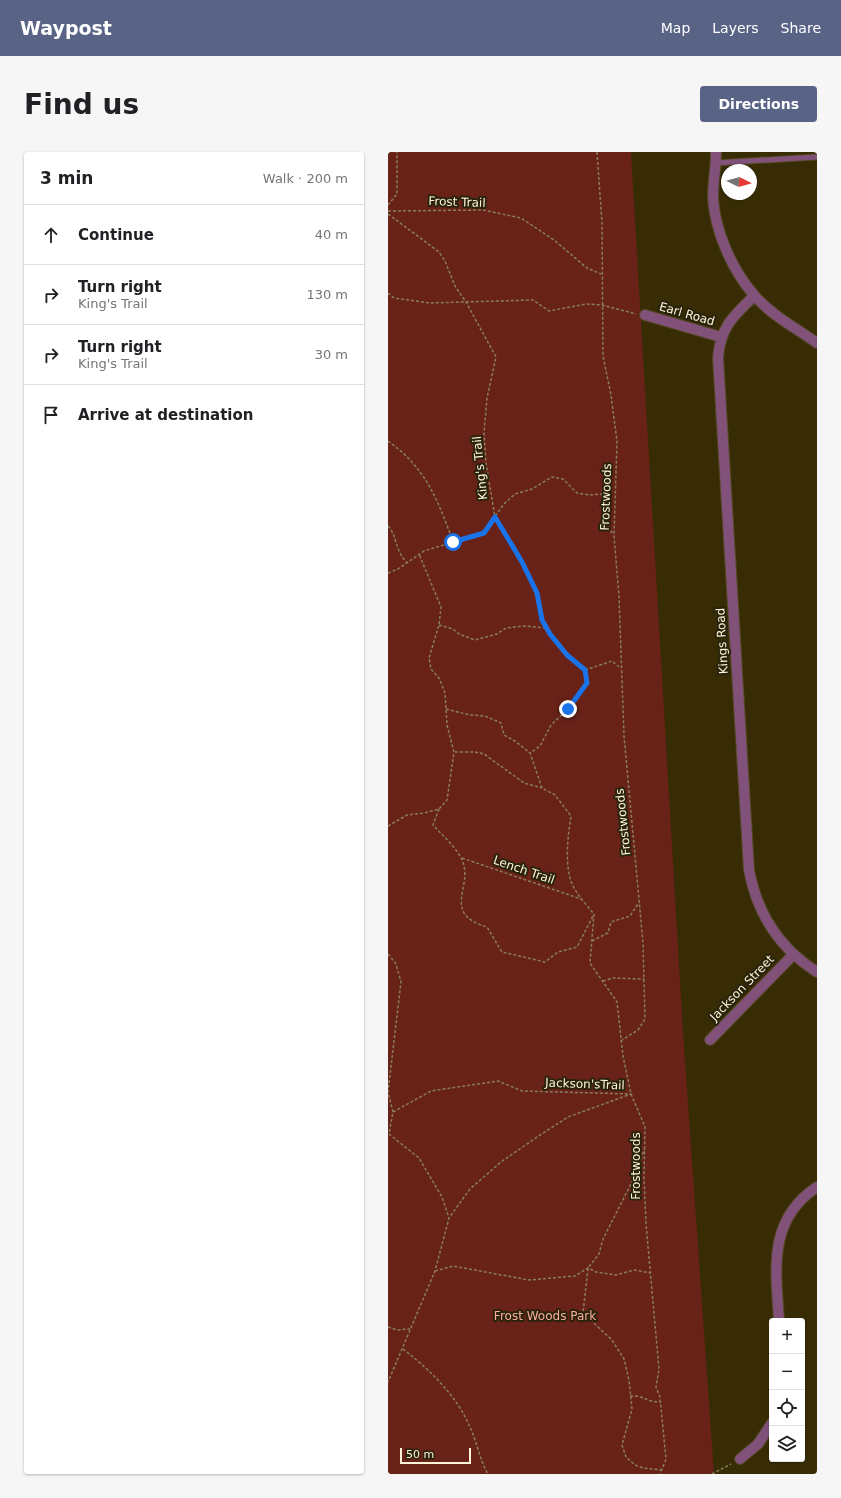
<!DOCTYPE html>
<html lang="en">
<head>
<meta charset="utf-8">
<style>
	:root { --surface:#fff; --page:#f6f6f6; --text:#202124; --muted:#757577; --line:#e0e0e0; --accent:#596386 }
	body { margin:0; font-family:"DejaVu Sans",sans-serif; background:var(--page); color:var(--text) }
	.controls { position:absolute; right:12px; bottom:12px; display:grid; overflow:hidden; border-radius:4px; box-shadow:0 1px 3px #0004 }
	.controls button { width:36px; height:36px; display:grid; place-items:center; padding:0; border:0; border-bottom:1px solid var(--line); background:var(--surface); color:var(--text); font:20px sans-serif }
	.compass { position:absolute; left:333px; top:12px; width:36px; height:36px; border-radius:50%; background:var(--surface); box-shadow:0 1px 3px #0004; rotate:95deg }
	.scale { position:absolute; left:12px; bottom:10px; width:71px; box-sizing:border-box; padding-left:4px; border:2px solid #fdf4d8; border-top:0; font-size:11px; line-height:14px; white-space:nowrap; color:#fdf4d8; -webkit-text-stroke:3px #2a230c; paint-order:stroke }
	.stop { position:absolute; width:12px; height:12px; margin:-9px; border:3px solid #1a73e8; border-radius:50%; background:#fff }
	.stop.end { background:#1a73e8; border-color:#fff; box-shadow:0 1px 4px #0008 }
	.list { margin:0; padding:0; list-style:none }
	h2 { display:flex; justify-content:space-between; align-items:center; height:52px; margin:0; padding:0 16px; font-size:17px }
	h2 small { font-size:13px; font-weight:400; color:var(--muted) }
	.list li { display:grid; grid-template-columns:26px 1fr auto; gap:12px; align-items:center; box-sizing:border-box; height:60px; padding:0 16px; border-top:1px solid var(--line) }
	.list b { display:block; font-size:15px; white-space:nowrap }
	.list p { margin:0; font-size:13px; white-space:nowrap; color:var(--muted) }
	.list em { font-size:13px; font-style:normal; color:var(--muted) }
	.icon { flex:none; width:22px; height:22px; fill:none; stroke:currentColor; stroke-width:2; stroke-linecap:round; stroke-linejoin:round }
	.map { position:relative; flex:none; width:429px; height:1322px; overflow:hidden; border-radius:4px }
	header { display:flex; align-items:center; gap:24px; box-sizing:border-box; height:56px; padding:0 20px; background:var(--accent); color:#fff }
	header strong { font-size:19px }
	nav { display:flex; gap:22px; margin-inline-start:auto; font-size:14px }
	.intro { display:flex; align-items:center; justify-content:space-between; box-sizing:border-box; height:96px; padding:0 24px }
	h1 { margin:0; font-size:28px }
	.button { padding:10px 18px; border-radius:4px; background:var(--accent); color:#fff; font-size:14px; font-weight:700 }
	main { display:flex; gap:24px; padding:0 24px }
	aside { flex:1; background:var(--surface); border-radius:4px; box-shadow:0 1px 3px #0004 }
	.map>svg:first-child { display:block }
</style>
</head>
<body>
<header>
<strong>Waypost</strong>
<nav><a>Map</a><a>Layers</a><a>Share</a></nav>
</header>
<div class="intro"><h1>Find us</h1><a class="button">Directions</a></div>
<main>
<aside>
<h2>3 min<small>Walk · 200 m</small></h2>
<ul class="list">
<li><svg class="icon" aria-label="ahead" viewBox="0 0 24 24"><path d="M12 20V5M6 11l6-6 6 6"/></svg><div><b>Continue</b></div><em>40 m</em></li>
<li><svg class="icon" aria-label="right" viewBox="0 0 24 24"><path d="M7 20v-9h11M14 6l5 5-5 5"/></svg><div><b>Turn right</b><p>King's Trail</p></div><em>130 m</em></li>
<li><svg class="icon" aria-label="right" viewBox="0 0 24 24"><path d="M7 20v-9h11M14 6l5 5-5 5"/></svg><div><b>Turn right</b><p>King's Trail</p></div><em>30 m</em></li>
<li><svg class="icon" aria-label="arrive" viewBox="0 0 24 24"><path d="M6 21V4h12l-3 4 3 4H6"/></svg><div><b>Arrive at destination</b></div></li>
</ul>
</aside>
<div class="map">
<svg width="429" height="1322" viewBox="0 0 429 1322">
	<rect width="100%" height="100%" fill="#372c04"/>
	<path fill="#682217" d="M0 0H243L295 880 326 1322H0Z"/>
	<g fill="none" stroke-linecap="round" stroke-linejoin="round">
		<g stroke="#534822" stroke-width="7">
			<path id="lane" d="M327 11 429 5"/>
		</g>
		<g stroke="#534822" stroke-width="12">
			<path id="street" d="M328 0C328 15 325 30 325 46 327 79 344 118 366 143 383 163 408 176 429 191
				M366 144C345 164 332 176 330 206L361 718C369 761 391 796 429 820
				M257 163 333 185
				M322 888 405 803
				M391 1169C388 1118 379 1068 429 1035
				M352 1307 370 1292 384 1271"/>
		</g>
		<path stroke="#897e5b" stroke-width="1.5" stroke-dasharray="3 2" stroke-linecap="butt" d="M209 0 214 71 215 204 223 243 229 289 226 384 231 444 236 584 255 791 257 867 250 878 234 888
			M0 53 9 42V0
			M0 59 95 58 133 66 166 88 199 116 213 122
			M0 62 51 100 57 109 67 134 78 150 108 205 99 246 96 281 98 311 107 365 134 411 149 441 154 468 161 482 179 503 197 518 199 531 180 557 163 573 152 594 142 601 154 636 167 643 183 664C180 684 177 706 182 726 185 739 198 752 206 762L202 811 229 850 235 904 243 942 257 975 256 1025 258 1072 271 1217 268 1235 272 1245 278 1307 272 1322
			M0 141 6 146 42 151 145 148 161 159 198 152 214 153 248 162
			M0 289C38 316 50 348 65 390
			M0 374C10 385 6 397 19 411
			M0 421 10 417 36 399 95 381 116 352 127 342 144 337 164 325 175 327 189 341 202 343 214 342 219 373 225 382
			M51 473 65 477 71 482 87 488 109 482 118 476 136 474 159 476
			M197 518 224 509 231 515
			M58 557 82 563 97 564 113 571 116 583 127 589 142 601
			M67 600H87L96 602 136 631 154 636
			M51 657 45 673C54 683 67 694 73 706 88 733 51 761 99 775L114 800 157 810 170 800 189 795 205 764
			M0 674 19 663 36 661 51 657 59 648 66 600 59 573 57 541 51 526 43 517 41 506 51 473 53 455 31 402
			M74 706 193 747
			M204 789 220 781 223 770 242 764 252 749
			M0 802 8 812 13 830 0 940 5 960 1 982 31 1006 54 1045 61 1066 47 1119 0 1230
			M215 829 225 826 256 827
			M5 960 43 939 110 929 134 939 243 942 180 965 152 983 113 1010 82 1037 61 1066
			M257 995 249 1020 215 1087 211 1102 200 1116 195 1161 224 1188 236 1207 241 1228 244 1257 234 1293 238 1305 247 1313 255 1316 273 1318
			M47 1119 65 1114 141 1128 187 1124 200 1116 208 1120 228 1123 246 1118 263 1121
			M0 1175 9 1178 22 1177
			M15 1197C41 1217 68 1243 81 1273 89 1289 91 1307 100 1322
			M242 1244C257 1243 257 1250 272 1250
			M324 1322 343 1312"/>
		<use href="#lane" stroke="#81517a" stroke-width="5"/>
		<use href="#street" stroke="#81517a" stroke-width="10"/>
	</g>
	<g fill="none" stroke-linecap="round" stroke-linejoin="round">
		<path stroke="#1a73e8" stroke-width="5" d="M65 390 96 381 107 365 134 410 149 441 154 468 162 482 179 503 197 518 199 531 180 557"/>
	</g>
	<g text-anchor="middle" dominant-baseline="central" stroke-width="4" stroke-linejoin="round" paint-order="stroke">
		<g font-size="12" fill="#fdf4d8" stroke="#2a230c">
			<text transform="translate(69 50) rotate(2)">Frost Trail</text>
			<text transform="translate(299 162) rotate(16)">Earl Road</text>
			<text transform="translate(92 316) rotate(-96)">King's Trail</text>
			<text transform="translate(218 345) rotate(-88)">Frostwoods</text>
			<text transform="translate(334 489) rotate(-93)">Kings Road</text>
			<text transform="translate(235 670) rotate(-96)">Frostwoods</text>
			<text transform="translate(136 718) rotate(19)">Lench Trail</text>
			<text transform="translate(354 836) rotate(-46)">Jackson Street</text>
			<text transform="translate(197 932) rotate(2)">Jackson'sTrail</text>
			<text transform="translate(248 1014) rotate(-90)">Frostwoods</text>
		</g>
		<g font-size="12" fill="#fbac9c" stroke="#2a230c">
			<text x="157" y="1164">Frost Woods Park</text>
		</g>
	</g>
</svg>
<div class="controls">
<button>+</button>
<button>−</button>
<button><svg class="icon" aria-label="locate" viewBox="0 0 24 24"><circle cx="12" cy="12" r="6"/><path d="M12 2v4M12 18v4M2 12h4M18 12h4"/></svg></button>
<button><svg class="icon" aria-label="layers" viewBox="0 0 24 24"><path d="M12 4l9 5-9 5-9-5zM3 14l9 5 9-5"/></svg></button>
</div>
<svg class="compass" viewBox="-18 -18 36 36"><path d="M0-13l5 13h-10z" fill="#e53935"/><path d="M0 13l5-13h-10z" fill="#757577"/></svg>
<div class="scale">50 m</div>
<div class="stop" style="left:65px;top:390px"></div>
<div class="stop end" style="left:180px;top:557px"></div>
</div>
</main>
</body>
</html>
